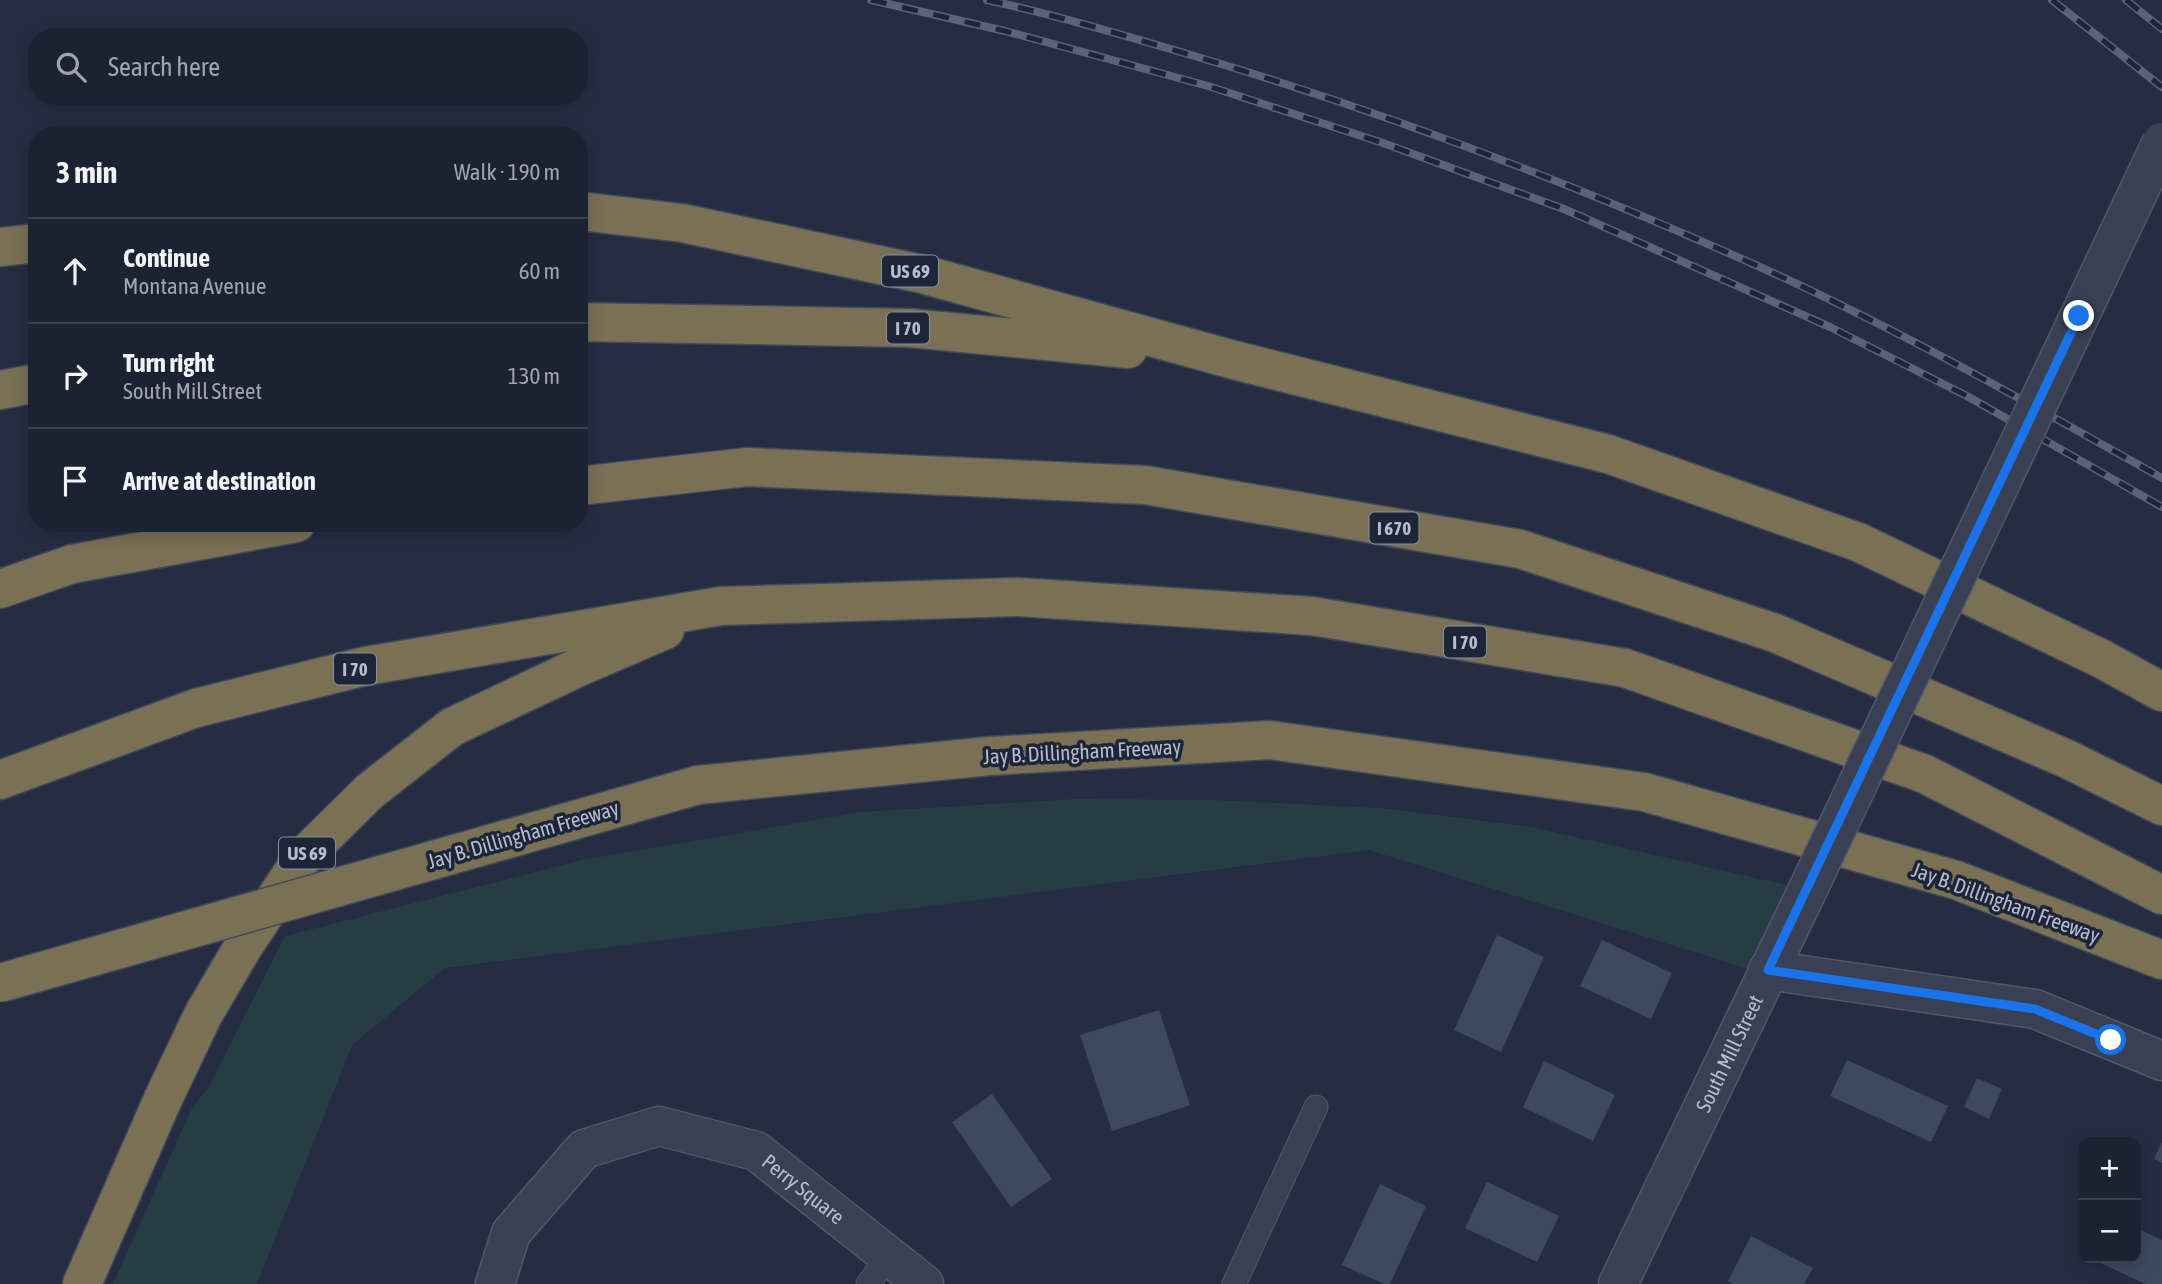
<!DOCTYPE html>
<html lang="en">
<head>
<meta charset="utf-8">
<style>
	:root { --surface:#1b2232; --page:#282f3e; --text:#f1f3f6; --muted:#a0a4ac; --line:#393f4d }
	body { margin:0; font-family:"Asap Condensed",sans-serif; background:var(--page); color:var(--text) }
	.controls { position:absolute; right:21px; bottom:21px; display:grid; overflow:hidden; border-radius:14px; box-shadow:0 4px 18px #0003 }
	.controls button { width:63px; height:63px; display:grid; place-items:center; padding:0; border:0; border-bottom:2px solid var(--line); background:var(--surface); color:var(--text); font:35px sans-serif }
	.stop { position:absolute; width:21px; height:21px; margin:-16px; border:5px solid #1a73e8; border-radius:50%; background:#fff }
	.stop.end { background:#1a73e8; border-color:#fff; box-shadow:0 2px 7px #0008 }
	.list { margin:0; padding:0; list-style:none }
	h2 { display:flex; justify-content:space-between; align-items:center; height:91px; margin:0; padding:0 28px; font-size:30px }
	h2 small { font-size:23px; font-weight:400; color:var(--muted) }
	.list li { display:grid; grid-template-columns:46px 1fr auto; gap:21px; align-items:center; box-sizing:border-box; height:105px; padding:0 28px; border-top:2px solid var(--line) }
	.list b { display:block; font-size:26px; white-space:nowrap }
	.list p { margin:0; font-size:23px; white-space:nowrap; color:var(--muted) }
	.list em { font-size:23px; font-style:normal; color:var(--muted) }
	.icon { flex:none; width:38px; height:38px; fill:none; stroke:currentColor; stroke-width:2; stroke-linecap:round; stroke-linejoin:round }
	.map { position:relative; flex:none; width:2162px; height:1284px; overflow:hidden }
	.search { position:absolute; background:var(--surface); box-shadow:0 4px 18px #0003; left:28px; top:28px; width:560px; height:77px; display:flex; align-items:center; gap:18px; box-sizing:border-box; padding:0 24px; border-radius:28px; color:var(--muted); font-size:26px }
	.panel { position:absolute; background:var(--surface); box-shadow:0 4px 18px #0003; left:28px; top:126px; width:560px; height:406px; border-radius:28px }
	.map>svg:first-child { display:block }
</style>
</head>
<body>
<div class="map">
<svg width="2162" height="1284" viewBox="0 0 2162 1284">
	<rect width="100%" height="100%" fill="#242d43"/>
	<path fill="#263d44" d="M1076 799 1213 800 1381 808 1532 827 1787 885 1748 969 1369 850 445 968 352 1045 257 1284H113L192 1108 208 1088 285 936 582 860 861 812Z"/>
	<path fill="#3e4861" d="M1497 935 1544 957 1501 1052 1454 1030Z
		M1602 940 1672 973 1651 1019 1580 986Z
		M1159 1010 1190 1105 1112 1131 1080 1035Z
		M1847 1060 1948 1106 1931 1142 1830 1096Z
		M1544 1061 1615 1095 1593 1141 1523 1107Z
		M1977 1078 2002 1089 1989 1119 1964 1107Z
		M992 1094 1052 1179 1011 1207 952 1122Z
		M2162 1142V1163L2154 1159Z
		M1487 1182 1559 1216 1537 1262 1465 1228Z
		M1380 1184 1426 1206 1390 1284H1384L1342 1265Z
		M2136 1228 2162 1240V1284H2145L2090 1258H2136Z
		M1751 1236 1813 1268 1804 1284H1733L1728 1281Z"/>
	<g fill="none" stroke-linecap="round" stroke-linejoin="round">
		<g stroke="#51586a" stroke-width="25">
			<path id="lane" d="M868 1284 889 1256
				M1234 1284 1316 1107"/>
		</g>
		<g stroke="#51586a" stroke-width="41">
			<g id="street">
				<path d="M1768 970 2035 1009 2162 1061"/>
				<path id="s1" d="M495 1284 511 1233 584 1149 659 1126 756 1151 924 1284"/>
				<path id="s2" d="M1618 1284 1808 889"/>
			</g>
		</g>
		<g stroke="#40485a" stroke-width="41">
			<path id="highway" d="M579 211 682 223 922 274 1234 360 1608 454 1858 542 2102 659 2162 692
				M0 247 37 243
				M579 322 910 328 1128 349
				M0 390 37 383
				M579 486 747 467 1145 485 1520 549 1775 633 2067 759 2162 806
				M0 589 72 564 296 523
				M0 780 196 708 366 666 721 606 1018 597 1312 616 1625 668 1925 774 2162 895
				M698 785 990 756 1270 740 1644 792 1956 880 2162 960
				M82 1284 163 1099 203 1015 243 947 303 857 370 791 452 727 579 667 665 630"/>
		</g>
		<use href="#lane" stroke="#394053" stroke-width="23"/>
		<use href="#street" stroke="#394053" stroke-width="38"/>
		<use href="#highway" stroke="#797055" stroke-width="38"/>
		<g stroke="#5b637a" stroke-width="8">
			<path id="rail" d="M871 0 1005 31 1208 86 1383 143 1564 209 1830 327 1967 396 2162 507
				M987 0C1055 15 1123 35 1191 55 1385 112 1575 184 1760 267 1898 329 2030 404 2162 478
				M2052 0 2162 87
				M2126 0 2162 29"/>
		</g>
		<use href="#rail" stroke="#1d2538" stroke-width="5" stroke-dasharray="16" stroke-linecap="butt"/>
		<g stroke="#51586a" stroke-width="41" stroke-linecap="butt">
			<path id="street-bridge" d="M1808 889 2162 142"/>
		</g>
		<g stroke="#40485a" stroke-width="41" stroke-linecap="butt">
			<path id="highway-bridge" d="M0 983 698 785"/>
		</g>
		<use href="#street-bridge" stroke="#394053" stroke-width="38"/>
		<use href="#highway-bridge" stroke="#797055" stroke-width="38"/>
	</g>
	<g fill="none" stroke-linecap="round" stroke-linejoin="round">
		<path stroke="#1a73e8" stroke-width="9" d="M2079 316 1768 970 2035 1009 2111 1040"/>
	</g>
	<g text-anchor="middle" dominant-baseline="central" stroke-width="7" stroke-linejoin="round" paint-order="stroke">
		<g fill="#1d2538" stroke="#888fa0" stroke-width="2">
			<rect x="882" y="255.5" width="56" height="31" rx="5"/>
			<rect x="887" y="312.5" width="42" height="31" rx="5"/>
			<rect x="1369.5" y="512.5" width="49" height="31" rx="5"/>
			<rect x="1444" y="626.5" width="42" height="31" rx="5"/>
			<rect x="334" y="653.5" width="42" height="31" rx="5"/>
			<rect x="279" y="837.5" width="56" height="31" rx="5"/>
		</g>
		<g font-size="19" font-weight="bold" fill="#b6bccd">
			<text x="910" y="271">US 69</text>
			<text x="908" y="328">I 70</text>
			<text x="1394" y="528">I 670</text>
			<text x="1465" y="642">I 70</text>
			<text x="355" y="669">I 70</text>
			<text x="307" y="853">US 69</text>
		</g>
		<g font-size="21" fill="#b6bccd" stroke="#1d2538">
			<text transform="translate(1082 751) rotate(-3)">Jay B. Dillingham Freeway</text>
			<text transform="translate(523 834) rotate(-16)">Jay B. Dillingham Freeway</text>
			<text transform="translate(2006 902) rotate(20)">Jay B. Dillingham Freeway</text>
			<text stroke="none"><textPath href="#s2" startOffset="256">South Mill Street</textPath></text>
			<text stroke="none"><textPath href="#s1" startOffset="404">Perry Square</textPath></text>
		</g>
	</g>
</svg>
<div class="controls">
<button>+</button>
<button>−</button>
</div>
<div class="stop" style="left:2111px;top:1040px"></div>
<div class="stop end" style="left:2079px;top:316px"></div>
<div class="search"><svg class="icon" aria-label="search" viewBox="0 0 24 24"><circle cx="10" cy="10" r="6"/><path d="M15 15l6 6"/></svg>Search here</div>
<section class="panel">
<h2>3 min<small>Walk · 190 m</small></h2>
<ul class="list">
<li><svg class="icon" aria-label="ahead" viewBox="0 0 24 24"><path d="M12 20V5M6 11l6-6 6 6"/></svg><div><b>Continue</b><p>Montana Avenue</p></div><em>60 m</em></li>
<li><svg class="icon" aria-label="right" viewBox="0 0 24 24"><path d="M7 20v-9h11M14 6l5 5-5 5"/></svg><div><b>Turn right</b><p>South Mill Street</p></div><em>130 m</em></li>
<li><svg class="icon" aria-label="arrive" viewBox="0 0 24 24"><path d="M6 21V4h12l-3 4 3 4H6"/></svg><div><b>Arrive at destination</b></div></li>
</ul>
</section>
</div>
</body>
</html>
